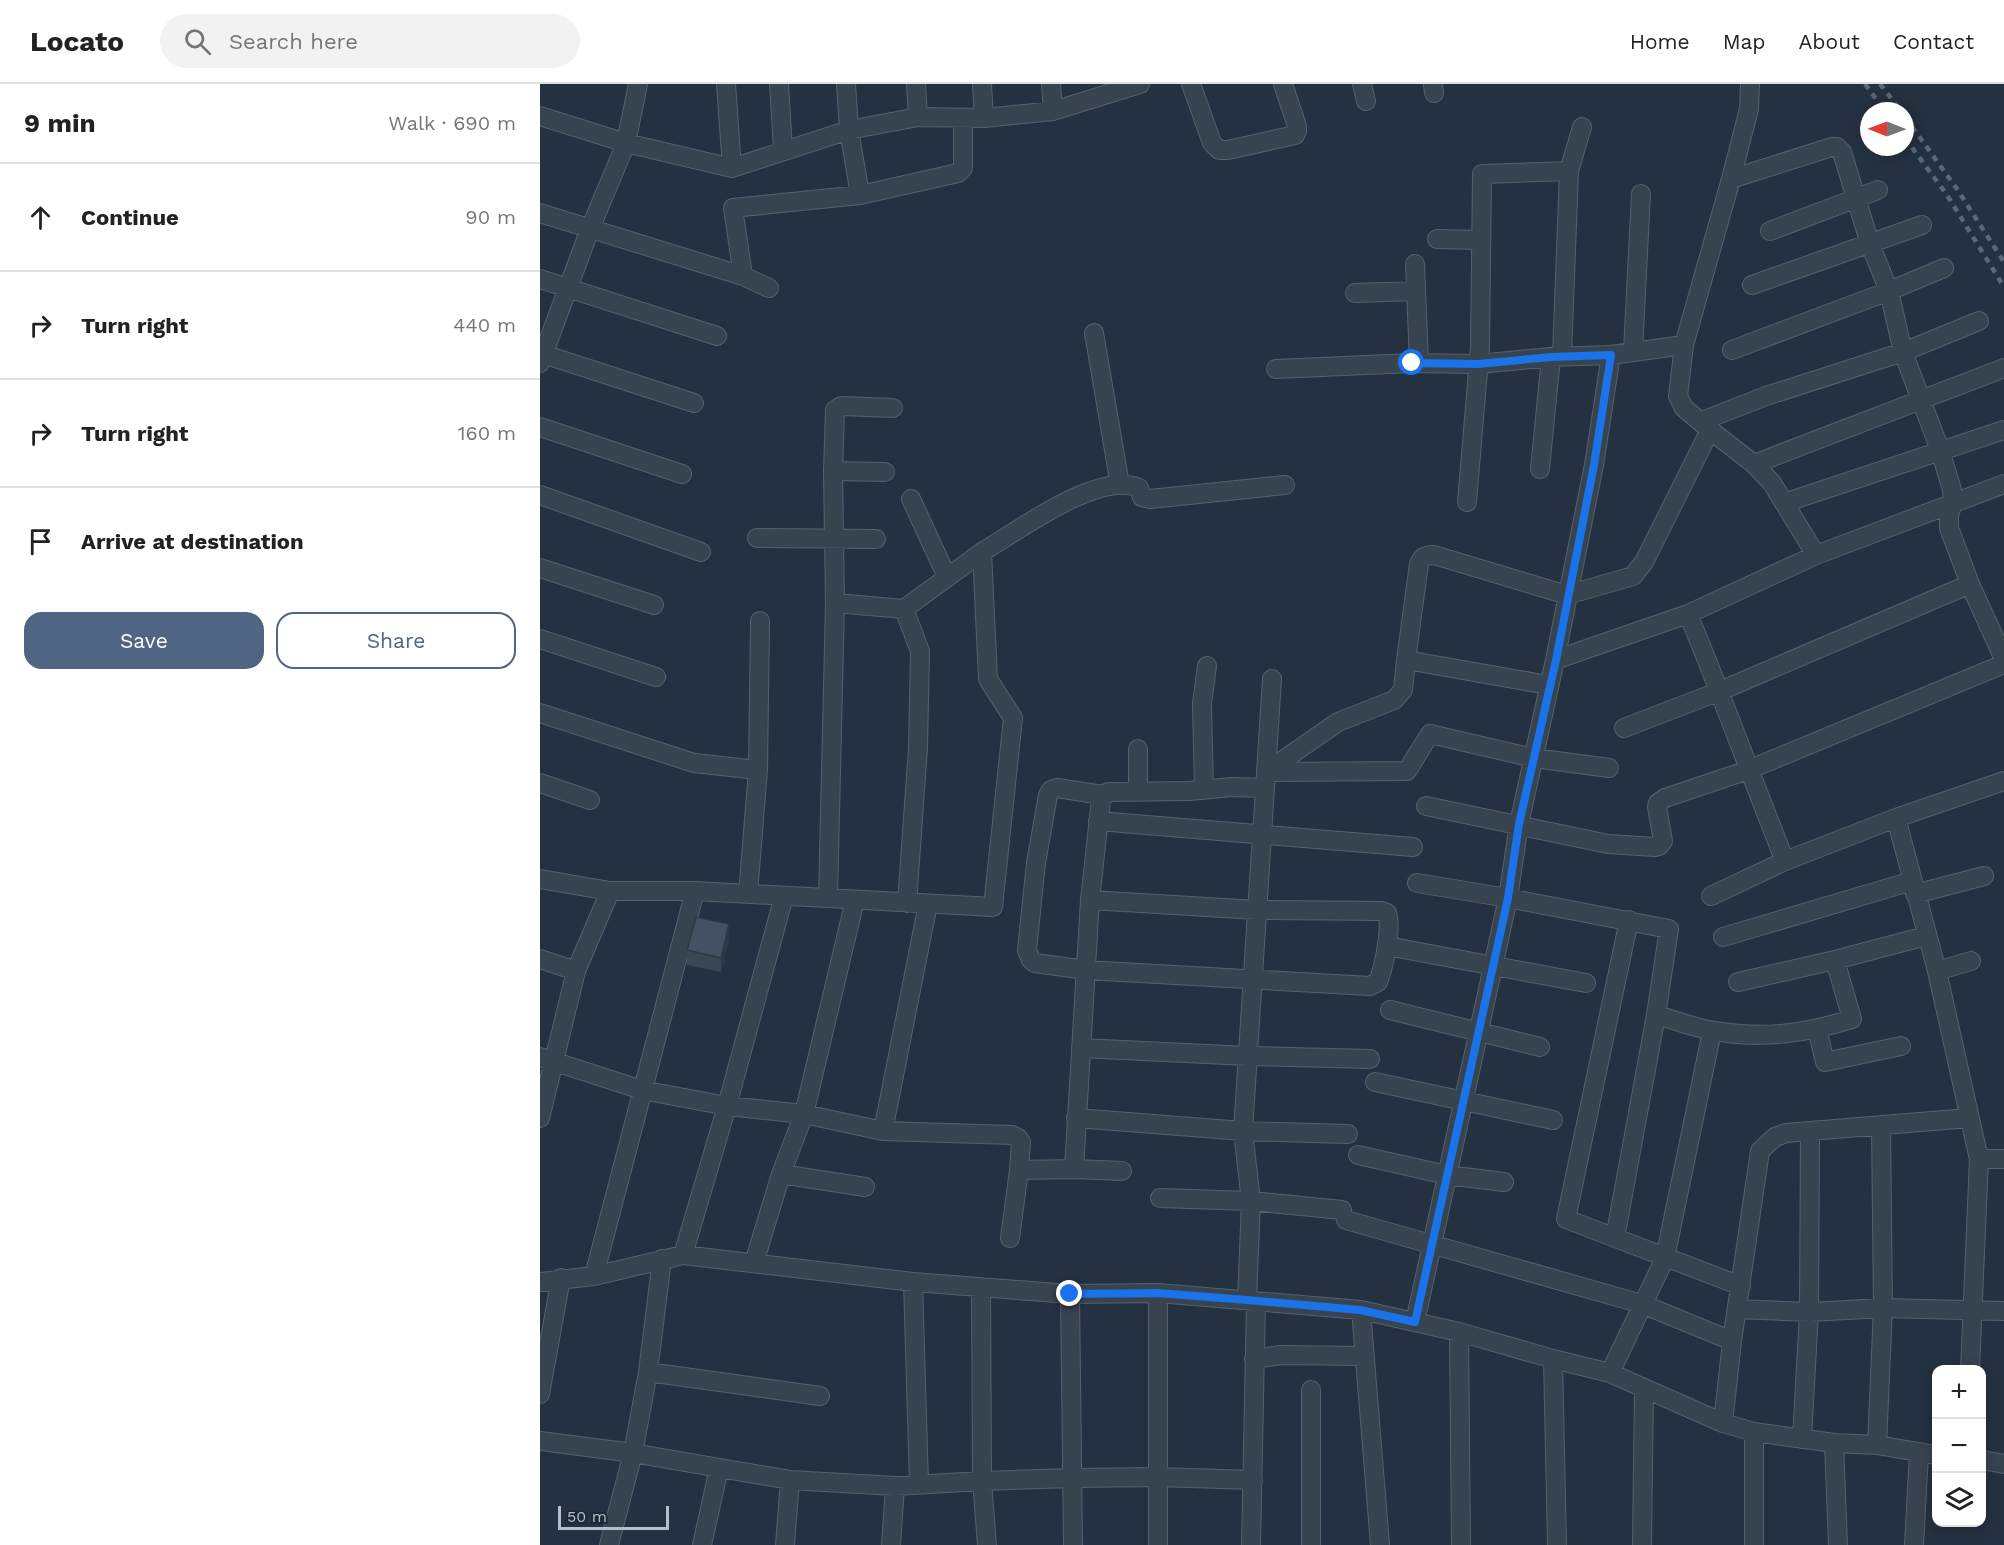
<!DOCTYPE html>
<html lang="en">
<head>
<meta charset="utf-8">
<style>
	:root { --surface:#fff; --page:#f2f2f2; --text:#222; --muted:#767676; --line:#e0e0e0; --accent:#506584 }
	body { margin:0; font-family:"Work Sans",sans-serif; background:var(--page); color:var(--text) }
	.controls { position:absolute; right:18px; bottom:18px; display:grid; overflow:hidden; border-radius:12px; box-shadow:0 3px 15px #0003 }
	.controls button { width:54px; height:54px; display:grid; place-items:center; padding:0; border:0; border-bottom:2px solid var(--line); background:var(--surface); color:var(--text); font:30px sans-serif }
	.compass { position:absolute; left:1320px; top:18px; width:54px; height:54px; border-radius:50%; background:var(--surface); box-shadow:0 3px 15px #0003; rotate:271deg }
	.scale { position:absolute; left:18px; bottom:15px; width:111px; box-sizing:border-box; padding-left:6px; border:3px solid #b5becb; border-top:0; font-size:16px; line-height:21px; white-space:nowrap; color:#b5becb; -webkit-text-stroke:4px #1d2835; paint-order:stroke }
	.stop { position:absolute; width:18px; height:18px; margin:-14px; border:4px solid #1a73e8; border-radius:50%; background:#fff }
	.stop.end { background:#1a73e8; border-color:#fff; box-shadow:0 2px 6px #0008 }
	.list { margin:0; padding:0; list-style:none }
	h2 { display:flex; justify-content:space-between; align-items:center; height:78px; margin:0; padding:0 24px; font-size:26px }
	h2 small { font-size:20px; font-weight:400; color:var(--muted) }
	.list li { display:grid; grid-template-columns:39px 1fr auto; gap:18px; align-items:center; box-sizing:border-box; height:108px; padding:0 24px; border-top:2px solid var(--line) }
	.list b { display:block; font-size:22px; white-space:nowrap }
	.list em { font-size:20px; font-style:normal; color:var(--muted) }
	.actions { display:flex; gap:12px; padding:18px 24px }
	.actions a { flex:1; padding:14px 0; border:2px solid var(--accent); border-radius:18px; text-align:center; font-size:21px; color:var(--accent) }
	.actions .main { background:var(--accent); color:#fff }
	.icon { flex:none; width:33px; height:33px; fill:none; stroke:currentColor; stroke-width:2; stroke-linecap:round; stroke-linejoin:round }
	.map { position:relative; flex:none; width:1464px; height:1461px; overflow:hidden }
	header { display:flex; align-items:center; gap:36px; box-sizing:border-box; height:84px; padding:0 30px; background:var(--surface); border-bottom:2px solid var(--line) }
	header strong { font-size:28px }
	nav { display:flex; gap:33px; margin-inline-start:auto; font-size:21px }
	.search { width:420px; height:54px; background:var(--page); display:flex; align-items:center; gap:15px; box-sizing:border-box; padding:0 21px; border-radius:33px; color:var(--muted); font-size:22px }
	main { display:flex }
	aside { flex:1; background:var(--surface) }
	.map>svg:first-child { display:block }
</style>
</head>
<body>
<header>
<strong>Locato</strong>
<div class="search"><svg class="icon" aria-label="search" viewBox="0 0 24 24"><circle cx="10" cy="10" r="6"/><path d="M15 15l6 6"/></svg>Search here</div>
<nav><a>Home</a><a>Map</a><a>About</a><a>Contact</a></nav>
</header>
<main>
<aside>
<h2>9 min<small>Walk · 690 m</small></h2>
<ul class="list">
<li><svg class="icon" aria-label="ahead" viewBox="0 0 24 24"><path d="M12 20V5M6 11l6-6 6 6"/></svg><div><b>Continue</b></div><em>90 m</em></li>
<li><svg class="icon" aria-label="right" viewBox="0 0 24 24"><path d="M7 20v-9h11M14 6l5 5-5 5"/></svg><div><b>Turn right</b></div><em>440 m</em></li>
<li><svg class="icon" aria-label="right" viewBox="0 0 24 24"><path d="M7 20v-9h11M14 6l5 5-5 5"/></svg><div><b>Turn right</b></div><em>160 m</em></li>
<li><svg class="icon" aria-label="arrive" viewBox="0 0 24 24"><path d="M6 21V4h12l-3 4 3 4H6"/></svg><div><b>Arrive at destination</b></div></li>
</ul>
<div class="actions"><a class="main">Save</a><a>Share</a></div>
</aside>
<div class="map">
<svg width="1464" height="1461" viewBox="0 0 1464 1461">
	<rect width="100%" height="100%" fill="#243140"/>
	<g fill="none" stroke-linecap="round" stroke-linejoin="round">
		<g stroke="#56616e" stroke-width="20">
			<path id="minor" d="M186 0 192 84
				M239 0 243 66
				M306 0 309 46 320 111
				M376 0 378 33
				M442 0 444 34
				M511 0 513 27
				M651 0 672 59 679 66H688L755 51 757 47V42L743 0
				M822 0 826 17
				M893 0 894 9
				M0 32 86 59 192 84 309 46 378 33 444 34 513 27 600 0
				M1029 87 1042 43
				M1191 95 1292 63H1297L1302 68 1330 160 1349 207 1363 268 1400 366 1412 406 1413 419 1409 431V444L1430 500 1464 575
				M0 129 203 192 229 204
				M1230 147 1338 106
				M897 155 941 156
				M875 180 879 279
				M203 192 193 124 320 111 418 89 423 84V35
				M0 195 177 252
				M1212 201 1382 141
				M815 209 876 207
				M554 249 580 401
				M1192 266 1349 207 1404 184
				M1093 267 1101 110
				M3 270 154 319
				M0 279 50 145 86 59 98 0
				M736 285 872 279 938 280 1011 273 1071 271
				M1162 337 1226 312 1363 268 1439 237
				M0 343 142 390
				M1170 346 1214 380 1232 399 1276 471
				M1214 380 1464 284
				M1000 385 1011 273
				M293 387 345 388
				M0 411 161 468
				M371 415 407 493
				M927 418 940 263 942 90 1029 87 1022 272
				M1244 419 1464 346
				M217 454 336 455
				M0 484 114 521
				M295 519 293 387 295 326 301 322 353 324
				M364 525 380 567 378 664 367 819
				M1148 530C1182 611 1212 695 1245 777
				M0 555 116 593
				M866 576 879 480C882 473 885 471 894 471L1027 511 1093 492 1104 478 1170 346 1144 324 1138 312 1144 261
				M1015 576 1148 530 1276 471 1464 400
				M0 629 154 679 218 686
				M1084 644 1180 607 1430 500
				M726 688 867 687 890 650 994 674 1069 684
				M726 688 798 638 854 616 863 606 866 576 1008 601
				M0 699 50 716
				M664 706 662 620 667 582
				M598 708V665
				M886 722 1068 760 1115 763 1119 762 1123 757 1117 723 1118 719 1125 714 1208 686 1464 580
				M1356 734 1397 887 1439 1075 1430 1286
				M558 737 873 763
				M0 795 70 807H155L453 823 473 634 448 595 442 468C478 447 559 386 599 404L602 413 610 415 745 401
				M877 799 968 814 1129 845 1116 931 1075 1154
				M208 810 218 686 220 537
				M1375 810 1444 792
				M1171 812 1245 777 1356 734 1464 697
				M288 814 295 519 364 525 442 468
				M550 816 717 826 842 827 847 829C852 844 844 883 838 898L830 902 546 886 495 879 491 876 487 866 496 779 508 711 511 706 517 704 563 711
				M1089 836 1026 1135 1201 1202
				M1183 853 1372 797
				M847 862 1046 899
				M0 875 36 887
				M1397 887 1431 877
				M1198 898 1295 876 1386 852
				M850 926 1000 963
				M1116 931C1135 936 1155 944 1174 947 1224 955 1264 950 1312 935L1295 876
				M1277 945 1285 978 1361 962
				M541 964 708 972 830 975
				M0 973 102 1006 187 1022 264 1030 343 1047 472 1051 478 1054 481 1058 479 1086
				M835 998 1013 1036
				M0 1034 36 887 70 807
				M536 1034 703 1047 808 1050
				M343 1047 388 820
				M818 1071 907 1091 964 1098
				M1439 1075H1464
				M534 1085 550 816 561 715 568 708 650 707 692 703 725 704
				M241 1090 325 1103
				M620 1114 711 1117 802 1126
				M806 1136 1102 1220 1192 1257
				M470 1154 479 1086 534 1085 582 1087
				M143 1171 187 1022 244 812
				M214 1179 241 1090 264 1030 315 816
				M54 1192 155 807
				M0 1198 54 1192 143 1171 373 1198 530 1210 618 1209 821 1226 919 1248 1013 1275 1070 1289 1183 1339 1214 1348 1294 1359 1337 1361 1396 1371
				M373 1198 379 1400
				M441 1203 442 1397 447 1461
				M618 1209V1461
				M530 1210 533 1461
				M707 1216 711 1117 703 1047 732 595
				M1198 1225 1269 1228 1343 1224 1464 1227
				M821 1226 840 1461
				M875 1238 968 814 979 740 1015 576 1054 381 1071 271 1144 261 1191 95 1209 25 1210 0
				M919 1248 921 1461
				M714 1275 741 1271 824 1272
				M1013 1275 1017 1461
				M108 1288 280 1312
				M1070 1289 1125 1174 1172 947
				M771 1306V1461
				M0 1310 21 1194
				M1183 1339 1192 1257 1220 1067 1235 1053 1246 1049 1429 1034
				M1214 1348V1461
				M1262 1355 1269 1228 1270 1047
				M0 1357 93 1369 250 1396 355 1402 442 1397 532 1394 617 1393 713 1396
				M1294 1359 1298 1461
				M1337 1361 1343 1224 1341 1041
				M1442 1376 1464 1380
				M69 1461 93 1369 108 1288 122 1175
				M162 1461 179 1384
				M245 1461 250 1396
				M351 1461 355 1402
				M711 1461 716 1217
				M1102 1461 1104 1304
				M1374 1461 1379 1369"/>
		</g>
		<use href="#minor" stroke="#384350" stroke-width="18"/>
		<path stroke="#5a6777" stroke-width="4.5" stroke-dasharray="6 6" stroke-linecap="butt" d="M1325 0 1345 27
			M1340 0 1361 27
			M1365 33 1417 105 1464 178
			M1365 54 1407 111 1464 203"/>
	</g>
	<path fill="#3a4654" d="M189 855 181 888 147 881V866Z"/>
	<path fill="#2f3945" d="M189 840V855L181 888V874Z"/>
	<path fill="#435162" stroke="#2f3945" stroke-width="1.5" d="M156 833 189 840 181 874 147 866Z"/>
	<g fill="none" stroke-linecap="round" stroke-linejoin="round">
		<path stroke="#1a73e8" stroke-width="8" d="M530 1210 618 1209 707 1216 820 1226 875 1238 968 814 979 740 1016 576 1054 381 1071 271 1011 273 938 280 872 279"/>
	</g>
</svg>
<div class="controls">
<button>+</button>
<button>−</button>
<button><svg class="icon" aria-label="layers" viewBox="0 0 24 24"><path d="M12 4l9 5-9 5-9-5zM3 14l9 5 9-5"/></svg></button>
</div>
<svg class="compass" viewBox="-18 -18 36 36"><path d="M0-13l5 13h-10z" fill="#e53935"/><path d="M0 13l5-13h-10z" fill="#767676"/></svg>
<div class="scale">50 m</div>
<div class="stop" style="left:872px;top:279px"></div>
<div class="stop end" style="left:530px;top:1210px"></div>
</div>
</main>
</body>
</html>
